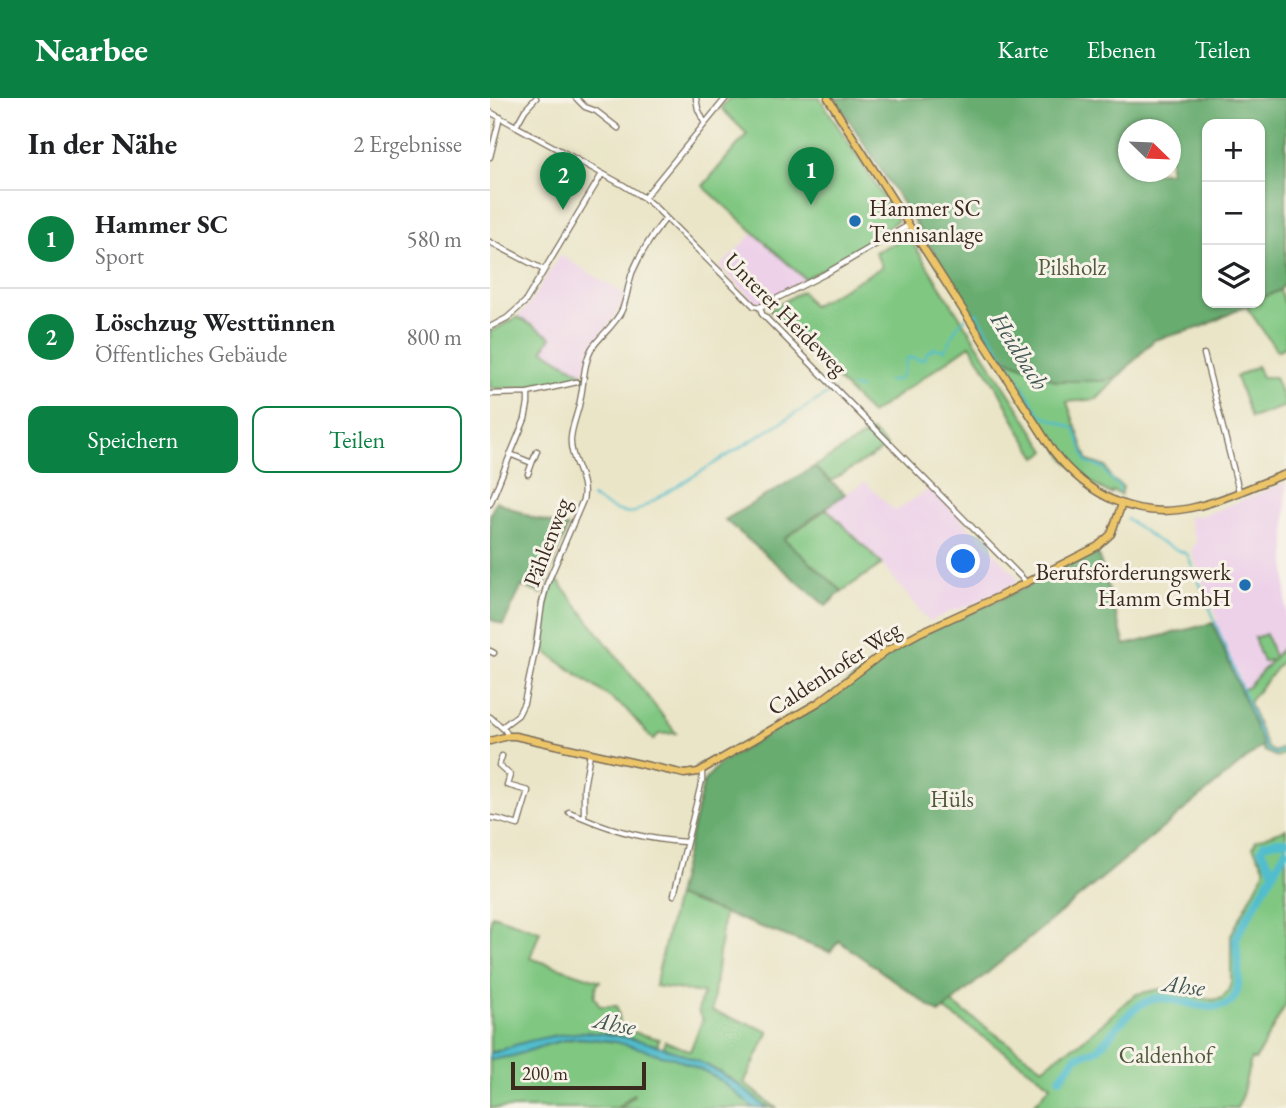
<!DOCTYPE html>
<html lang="de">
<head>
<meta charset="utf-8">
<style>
	:root { --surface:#fff; --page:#f2f2f2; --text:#202124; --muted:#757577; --line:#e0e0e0; --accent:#0b8043 }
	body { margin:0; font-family:"EB Garamond",serif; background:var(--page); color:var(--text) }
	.controls { position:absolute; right:21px; top:21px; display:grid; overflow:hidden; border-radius:14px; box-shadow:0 2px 5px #0004 }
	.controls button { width:63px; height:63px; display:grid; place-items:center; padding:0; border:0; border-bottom:2px solid var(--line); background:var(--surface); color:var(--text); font:35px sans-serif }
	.compass { position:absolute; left:628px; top:21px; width:63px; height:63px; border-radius:50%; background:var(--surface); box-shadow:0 2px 5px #0004; rotate:113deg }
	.scale { position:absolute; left:21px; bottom:18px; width:135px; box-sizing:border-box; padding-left:7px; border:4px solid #3b2a1e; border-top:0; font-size:19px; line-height:24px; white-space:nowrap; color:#3b2a1e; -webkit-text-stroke:5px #f7f3e8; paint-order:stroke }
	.you { position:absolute; left:474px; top:464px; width:24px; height:24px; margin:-18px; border:5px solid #fff; border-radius:50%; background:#1a73e8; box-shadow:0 0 0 10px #1a73e833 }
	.badge { display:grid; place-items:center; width:46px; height:46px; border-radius:50%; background:var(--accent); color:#fff; font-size:23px; font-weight:700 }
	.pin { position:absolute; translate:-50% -58px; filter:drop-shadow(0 2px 4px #0008) }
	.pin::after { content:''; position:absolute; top:37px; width:24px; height:21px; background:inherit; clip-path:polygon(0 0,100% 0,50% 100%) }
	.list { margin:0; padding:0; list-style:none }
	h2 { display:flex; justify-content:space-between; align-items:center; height:91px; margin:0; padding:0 28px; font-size:30px }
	h2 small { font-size:23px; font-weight:400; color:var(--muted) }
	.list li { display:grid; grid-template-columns:46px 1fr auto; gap:21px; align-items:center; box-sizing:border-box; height:98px; padding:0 28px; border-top:2px solid var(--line) }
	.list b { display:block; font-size:26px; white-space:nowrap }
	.list p { margin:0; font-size:23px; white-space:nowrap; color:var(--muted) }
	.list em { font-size:23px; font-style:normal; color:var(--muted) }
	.actions { display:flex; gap:14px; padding:21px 28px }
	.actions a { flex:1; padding:16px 0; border:2px solid var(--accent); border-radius:14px; text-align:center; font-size:24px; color:var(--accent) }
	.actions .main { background:var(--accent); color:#fff }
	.icon { flex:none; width:38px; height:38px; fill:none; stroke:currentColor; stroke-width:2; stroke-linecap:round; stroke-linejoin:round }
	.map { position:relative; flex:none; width:796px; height:1010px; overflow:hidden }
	header { display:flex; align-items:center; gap:42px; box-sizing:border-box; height:98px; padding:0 35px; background:var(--accent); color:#fff }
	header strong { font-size:33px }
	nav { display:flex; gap:38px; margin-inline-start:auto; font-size:24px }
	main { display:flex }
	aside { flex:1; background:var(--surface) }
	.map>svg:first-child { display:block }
</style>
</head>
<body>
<header>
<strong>Nearbee</strong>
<nav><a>Karte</a><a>Ebenen</a><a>Teilen</a></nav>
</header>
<main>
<aside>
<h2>In der Nähe<small>2 Ergebnisse</small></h2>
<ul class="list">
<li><span class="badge">1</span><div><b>Hammer SC</b><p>Sport</p></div><em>580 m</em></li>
<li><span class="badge">2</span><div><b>Löschzug Westtünnen</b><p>Öffentliches Gebäude</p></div><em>800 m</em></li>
</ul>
<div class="actions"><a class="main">Speichern</a><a>Teilen</a></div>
</aside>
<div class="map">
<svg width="796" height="1010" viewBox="0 0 796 1010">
	<rect width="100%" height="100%" fill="#f7f3e8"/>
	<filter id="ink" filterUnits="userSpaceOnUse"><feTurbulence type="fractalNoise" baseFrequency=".0143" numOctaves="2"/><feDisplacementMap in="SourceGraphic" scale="14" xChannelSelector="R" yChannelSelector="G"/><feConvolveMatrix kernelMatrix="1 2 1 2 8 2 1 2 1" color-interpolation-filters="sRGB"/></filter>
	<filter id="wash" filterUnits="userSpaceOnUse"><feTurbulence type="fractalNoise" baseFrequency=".00686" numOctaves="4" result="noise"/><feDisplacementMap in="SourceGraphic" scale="28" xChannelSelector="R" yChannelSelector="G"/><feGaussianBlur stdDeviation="1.57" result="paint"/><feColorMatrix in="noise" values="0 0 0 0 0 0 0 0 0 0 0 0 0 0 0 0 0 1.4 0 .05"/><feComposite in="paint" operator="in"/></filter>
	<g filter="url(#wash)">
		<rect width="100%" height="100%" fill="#eae5c7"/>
		<path fill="#edd1e9" d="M264 134 315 181 267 206 230 169Z
			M70 157 134 196 132 205 125 218 100 251 93 276 53 252 60 239 28 219 39 207Z
			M375 384 405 413 441 390 526 477 527 481 525 485 497 500 470 511H466L439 524 392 466 337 411 355 396Z
			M796 385V546L758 589 750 592 723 525 728 521 701 453 706 443 697 419 714 417Z"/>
		<path fill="#80c782" stroke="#5e7850" stroke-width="2" d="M239 0H330L408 122 357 158 315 181 213 88 257 36 231 10Z
			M418 138 556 353 547 359 530 333 508 291 480 247 381 316 280 212 312 193 322 208 392 169 385 154Z
			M790 192 796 210V248L787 253 756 208 762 205H770V201Z
			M28 219 61 239 53 252 93 276 92 279 90 278C60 286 32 292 0 290V234Z
			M510 258 567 283H614L629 278 607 301 577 304 598 363 616 369 621 381 633 389 631 397 623 393 621 396C603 387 589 376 575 361Z
			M767 268 772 279H785L796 308 761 320 746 279Z
			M382 333 397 349 341 383 324 369Z
			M337 411 392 466 352 493 294 441Z
			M65 479 186 635 169 636 163 642 136 611 49 549 60 490Z
			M776 536 784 559 796 546V558L759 604 777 650 784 654 796 647V654L787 659 774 653 750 592 758 589 783 561 773 564 764 540Z
			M796 731V906L765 962 761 961 751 1001 747 1010H541L561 987 454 911 462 905 553 970 572 955 588 946 612 926 638 902 647 896 670 891 723 902 732 900 738 893 741 884V837L774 774V768L763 749 766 742Z
			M186 798 234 814 222 913 279 933 254 985 286 1010C270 1010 257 992 244 983 222 968 198 959 173 950L175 943 200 953 213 921C204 913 211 904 213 895L165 888Z
			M2 817 50 833 40 860 110 883 107 887 104 898 110 908H127L131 931 169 941 167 948 132 938 117 936 66 937 0 955V827Z
			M90 940C133 943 178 954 217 974 234 983 250 998 265 1010H130L144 997 143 996 127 1010H0V961L70 943Z"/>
		<path fill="#68ac70" stroke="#526b47" stroke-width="2" fill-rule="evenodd" d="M345 0H796V185L790 192 770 201V26H717V205H762L712 229 664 242 629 278 614 283H567L510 258 482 217 438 145ZM638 32H680V74H638Z
			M324 369 355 396 294 441 352 493 336 508 235 422Z
			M6 403 43 420 78 429 62 467 52 496 32 488 13 527 0 521V418Z
			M607 452 635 547 723 525 773 647 449 915 349 843 340 854 186 798 214 683 230 665 335 602 396 556 429 538 538 488Z"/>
		<path fill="#51bdcd" stroke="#467476" stroke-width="2" d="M96 934C147 938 200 954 243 983 255 991 266 1001 277 1010H264L230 982 216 974 182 959 170 957 156 952 122 943 91 940 79 941 59 946 23 958 0 962V955C8 954 14 951 22 948 46 940 71 936 96 934Z"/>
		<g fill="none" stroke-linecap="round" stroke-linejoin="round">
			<path stroke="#51bdcd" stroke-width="2" d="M481 218 487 215 550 316 585 331 597 365 614 370C616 378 622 383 629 388V394
				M398 283C415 283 413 273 417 260H424L429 262 435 260 437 255 444 250 455 252C463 241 463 228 476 220
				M362 289 370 291
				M101 399C114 406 130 418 145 414L344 292
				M637 421 669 444 697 456 713 493 776 651 785 656 796 650"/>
			<path stroke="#51bdcd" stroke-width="8" d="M784 773 771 752 774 746 787 743H796
				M570 980 586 959 606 952 610 949C625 933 639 909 661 902 673 898 686 902 698 905 759 921 749 885 746 842L748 836 796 752"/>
		</g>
	</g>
	<g filter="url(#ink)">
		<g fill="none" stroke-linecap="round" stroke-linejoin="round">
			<g stroke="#786b59" stroke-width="7">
				<path id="minor" d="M86 0 95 9 106 13 128 30
					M206 0 208 11 215 26
					M0 14 133 87 154 100 166 110 264 208 270 209 272 216 536 484
					M26 28 35 12 46 0
					M0 59 10 19
					M154 100 236 0
					M0 144 54 172
					M270 209 335 176 419 127
					M0 229 17 220 35 204 112 76
					M714 256 749 393
					M0 296 38 295 87 284
					M20 356 42 365 47 353
					M38 376 42 365
					M0 406 35 321 38 306V295
					M0 553 4 555
					M0 619 15 632 18 638
					M12 629 28 617 34 605 46 548 52 505 57 486 93 402C98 380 79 362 81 340 82 327 88 315 90 303 94 286 93 266 102 250 111 237 125 227 132 212 137 200 138 187 142 175 150 156 163 136 176 120
					M100 655 94 689V720C127 734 161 742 196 744
					M79 714 94 720
					M0 720 8 721 28 727 38 693 17 687 20 677 9 667 12 658
					M184 797 212 682V672"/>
			</g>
			<g stroke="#786b59" stroke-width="9">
				<path id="major" d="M338 0 563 353C598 398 647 423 705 409 736 402 766 386 796 376
					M0 643 18 638H25L186 674 194 676 208 674 329 604 396 553 429 535 508 499 608 448 621 436 632 406"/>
			</g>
			<use href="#minor" stroke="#fff" stroke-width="4.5"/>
			<use href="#major" stroke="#edc569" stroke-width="6"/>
		</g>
	</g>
	<g fill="#1f6fb2" stroke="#f7f3e8" stroke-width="2.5">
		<circle cx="365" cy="123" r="7"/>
		<circle cx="755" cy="487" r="7"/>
	</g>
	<g text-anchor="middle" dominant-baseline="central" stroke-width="6" stroke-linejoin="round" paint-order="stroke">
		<g font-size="23" fill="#3b2a1e" stroke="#f7f3e8" text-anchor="start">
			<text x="379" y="110">Hammer SC<tspan x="379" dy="26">Tennisanlage</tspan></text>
			<text x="741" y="474" text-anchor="end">Berufsförderungswerk<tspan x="741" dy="26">Hamm GmbH</tspan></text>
		</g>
		<g font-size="23" fill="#50593c" stroke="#f7f3e8">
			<text x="582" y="169">Pilsholz</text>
			<text x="462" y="701">Hüls</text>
			<text x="676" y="957">Caldenhof</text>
		</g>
		<g font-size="23" fill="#3b2a1e" stroke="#f7f3e8">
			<text transform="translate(296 216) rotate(45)">Unterer Heideweg</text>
			<text transform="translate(57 444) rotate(-69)">Pählenweg</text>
			<text transform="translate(344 570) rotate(-33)">Caldenhofer Weg</text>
		</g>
		<g font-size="24" font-style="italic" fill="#425653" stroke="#f7f3e8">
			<text transform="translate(530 253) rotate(58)">Heidbach</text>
			<text transform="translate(694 887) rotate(7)">Ahse</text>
			<text transform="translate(125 925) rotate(11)">Ahse</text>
		</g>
	</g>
</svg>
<div class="controls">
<button>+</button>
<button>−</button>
<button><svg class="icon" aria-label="layers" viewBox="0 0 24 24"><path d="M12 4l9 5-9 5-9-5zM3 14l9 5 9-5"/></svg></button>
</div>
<svg class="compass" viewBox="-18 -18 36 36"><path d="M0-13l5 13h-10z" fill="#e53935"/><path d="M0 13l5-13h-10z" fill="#757577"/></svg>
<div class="scale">200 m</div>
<div class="you"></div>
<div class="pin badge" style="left:321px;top:107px">1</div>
<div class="pin badge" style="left:73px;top:112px">2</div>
</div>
</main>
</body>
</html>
